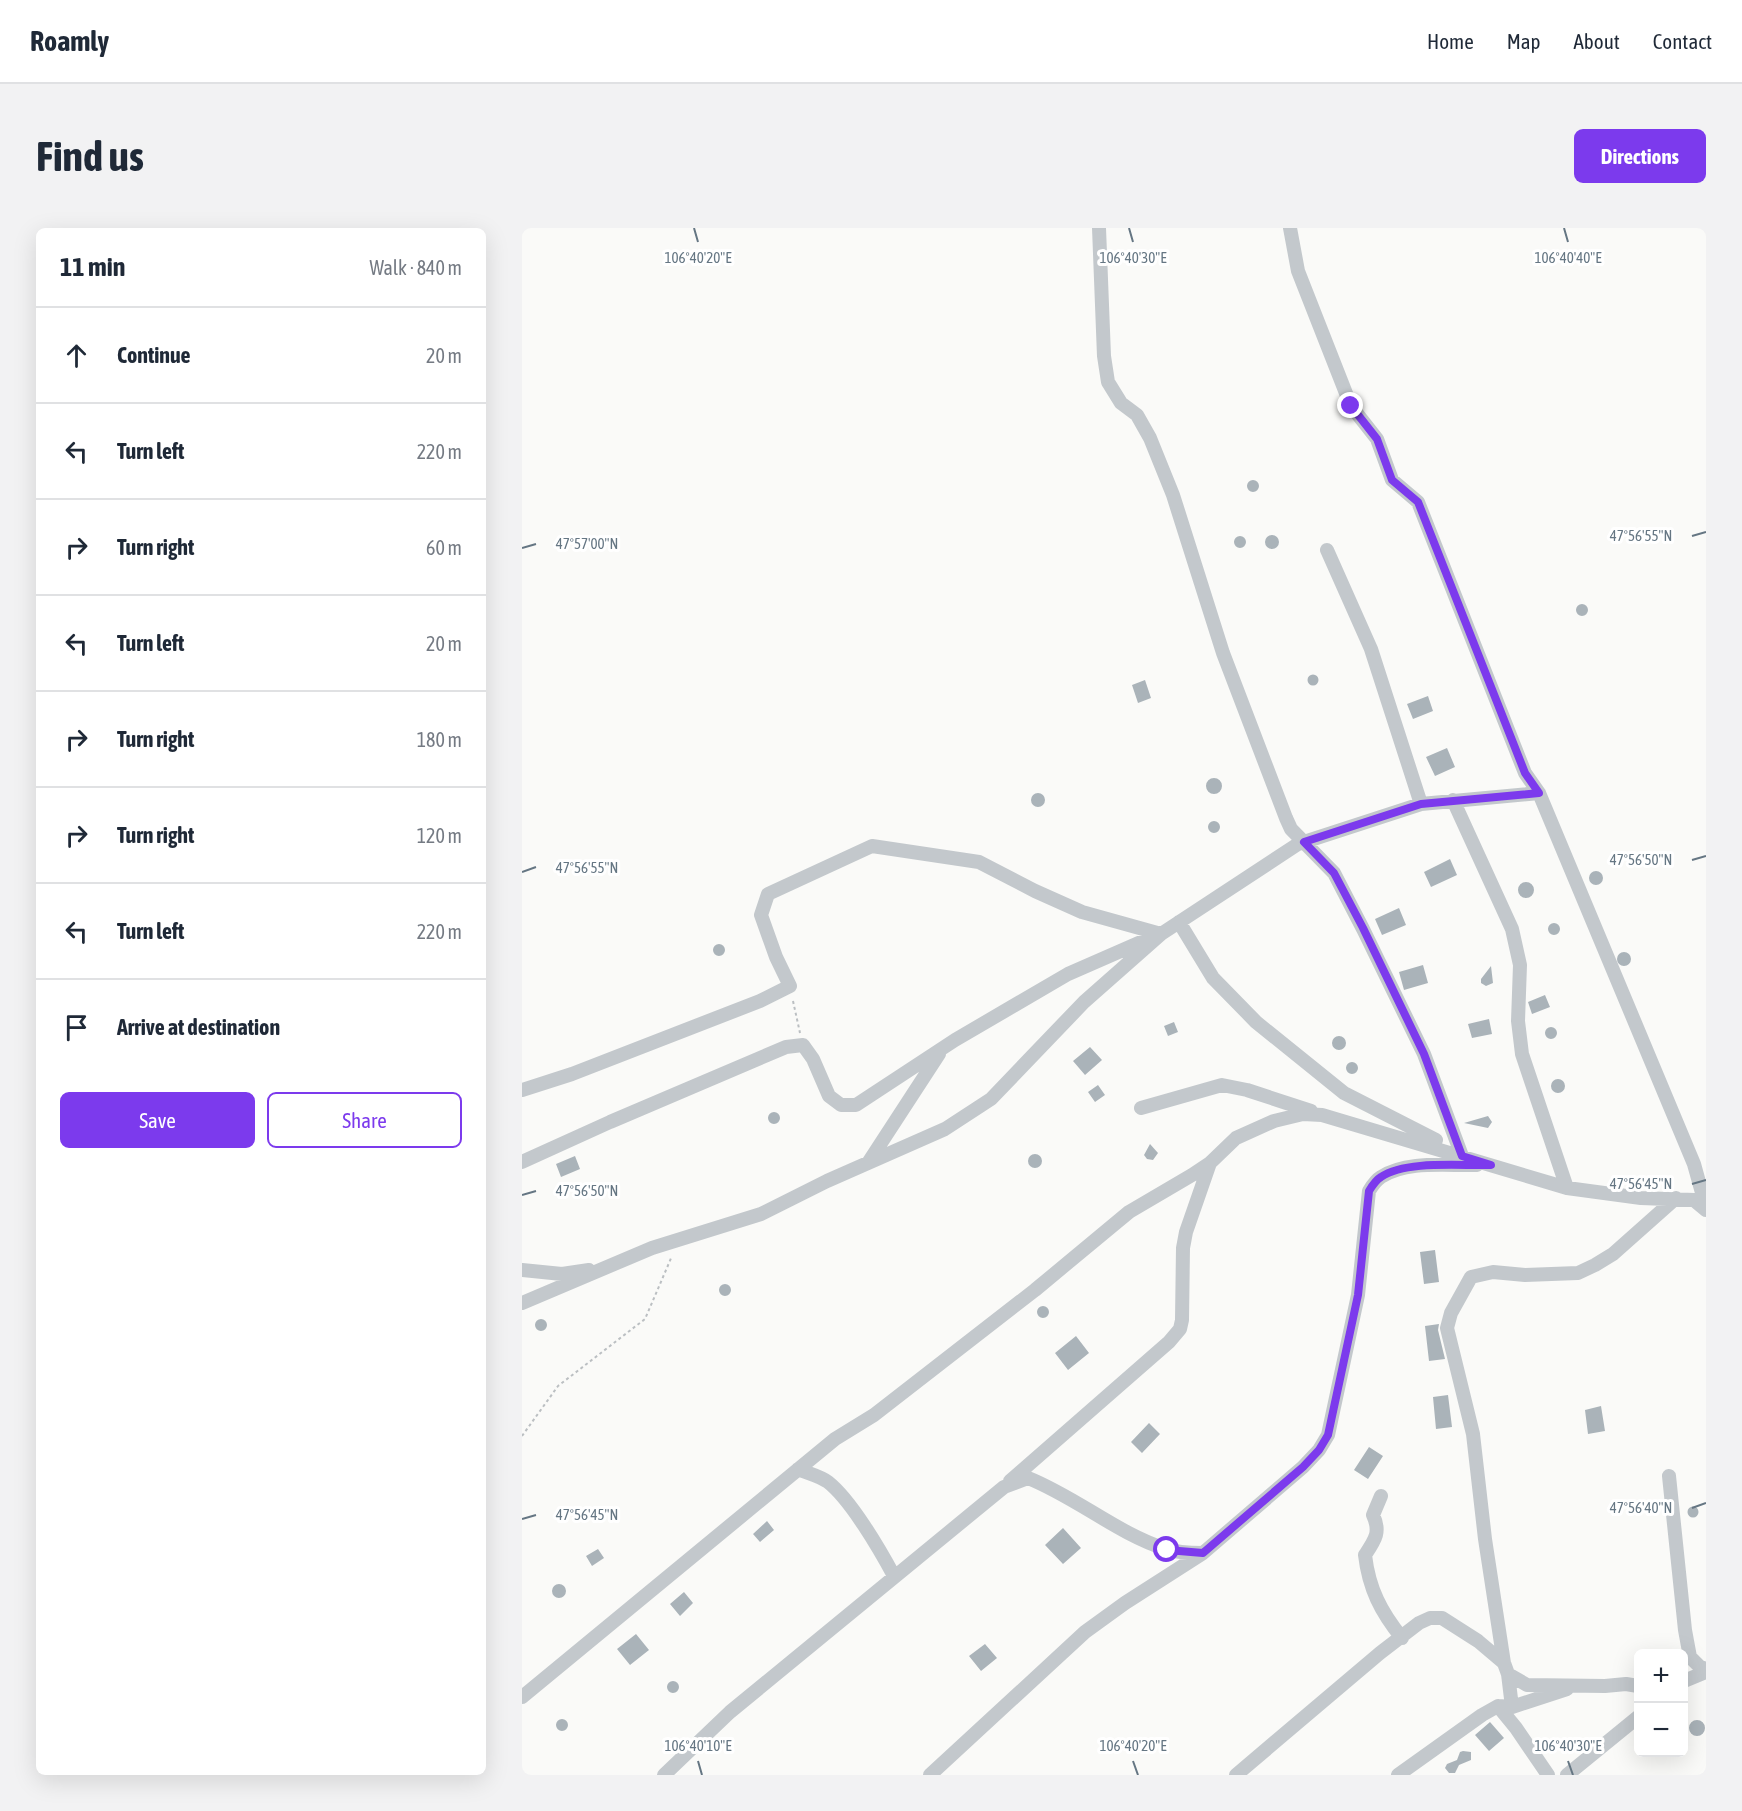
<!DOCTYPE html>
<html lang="en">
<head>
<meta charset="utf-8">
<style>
	:root { --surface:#fff; --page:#f2f2f3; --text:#1f2937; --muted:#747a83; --line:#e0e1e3; --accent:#7c3aed }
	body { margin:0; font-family:"Asap Condensed",sans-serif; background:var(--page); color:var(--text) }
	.controls { position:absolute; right:18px; bottom:18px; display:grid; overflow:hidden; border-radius:9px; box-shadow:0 6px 24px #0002 }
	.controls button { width:54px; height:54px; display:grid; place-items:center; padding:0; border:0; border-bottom:2px solid var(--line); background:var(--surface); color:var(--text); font:30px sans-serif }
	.stop { position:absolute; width:18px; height:18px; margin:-14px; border:4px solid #7c3aed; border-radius:50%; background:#fff }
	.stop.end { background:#7c3aed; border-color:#fff; box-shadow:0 2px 6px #0008 }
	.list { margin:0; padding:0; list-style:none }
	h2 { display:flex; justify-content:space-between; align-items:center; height:78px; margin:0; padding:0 24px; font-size:26px }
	h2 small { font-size:20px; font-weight:400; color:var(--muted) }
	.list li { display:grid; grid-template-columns:39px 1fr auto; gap:18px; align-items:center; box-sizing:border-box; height:96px; padding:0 24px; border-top:2px solid var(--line) }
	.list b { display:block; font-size:22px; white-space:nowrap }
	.list em { font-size:20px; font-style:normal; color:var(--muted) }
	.actions { display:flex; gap:12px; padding:18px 24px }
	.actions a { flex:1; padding:14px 0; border:2px solid var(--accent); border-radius:9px; text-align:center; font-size:21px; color:var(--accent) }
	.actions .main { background:var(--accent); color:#fff }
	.icon { flex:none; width:33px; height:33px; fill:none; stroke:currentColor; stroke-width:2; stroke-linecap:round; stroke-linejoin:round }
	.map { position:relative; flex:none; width:1184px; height:1547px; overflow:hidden; border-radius:9px }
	header { display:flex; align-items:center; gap:36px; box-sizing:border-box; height:84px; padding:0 30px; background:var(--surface); border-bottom:2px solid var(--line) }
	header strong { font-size:28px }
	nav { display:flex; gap:33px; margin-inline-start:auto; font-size:21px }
	.intro { display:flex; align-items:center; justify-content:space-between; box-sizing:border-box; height:144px; padding:0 36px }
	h1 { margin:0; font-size:42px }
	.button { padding:15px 27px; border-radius:9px; background:var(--accent); color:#fff; font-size:21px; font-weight:700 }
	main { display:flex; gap:36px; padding:0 36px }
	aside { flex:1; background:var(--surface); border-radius:9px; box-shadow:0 6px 24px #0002 }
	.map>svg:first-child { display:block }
</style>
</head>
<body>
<header>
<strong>Roamly</strong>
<nav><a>Home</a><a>Map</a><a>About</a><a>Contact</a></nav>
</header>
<div class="intro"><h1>Find us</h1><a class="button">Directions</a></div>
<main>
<aside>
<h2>11 min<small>Walk · 840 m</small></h2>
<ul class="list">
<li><svg class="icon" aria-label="ahead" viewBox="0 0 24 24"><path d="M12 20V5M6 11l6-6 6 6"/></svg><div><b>Continue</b></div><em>20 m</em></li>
<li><svg class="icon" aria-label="left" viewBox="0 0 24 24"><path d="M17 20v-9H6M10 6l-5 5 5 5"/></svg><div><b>Turn left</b></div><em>220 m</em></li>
<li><svg class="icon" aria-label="right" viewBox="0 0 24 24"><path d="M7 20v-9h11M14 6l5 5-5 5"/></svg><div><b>Turn right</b></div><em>60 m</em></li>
<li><svg class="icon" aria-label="left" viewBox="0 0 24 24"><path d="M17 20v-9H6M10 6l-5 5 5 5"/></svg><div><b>Turn left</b></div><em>20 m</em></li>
<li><svg class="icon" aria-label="right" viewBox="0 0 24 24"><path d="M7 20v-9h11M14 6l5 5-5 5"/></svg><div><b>Turn right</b></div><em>180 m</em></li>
<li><svg class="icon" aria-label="right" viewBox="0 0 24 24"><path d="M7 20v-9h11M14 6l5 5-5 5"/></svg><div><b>Turn right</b></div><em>120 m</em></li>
<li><svg class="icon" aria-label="left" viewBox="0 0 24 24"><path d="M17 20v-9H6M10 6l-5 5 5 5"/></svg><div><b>Turn left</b></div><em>220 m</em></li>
<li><svg class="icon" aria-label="arrive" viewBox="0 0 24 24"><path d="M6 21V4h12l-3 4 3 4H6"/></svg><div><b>Arrive at destination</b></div></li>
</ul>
<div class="actions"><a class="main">Save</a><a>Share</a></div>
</aside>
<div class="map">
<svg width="1184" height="1547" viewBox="0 0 1184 1547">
	<rect width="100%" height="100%" fill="#fafaf8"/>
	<path fill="#aab3b9" d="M725 258a6 6 0 1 1 12 0a6 6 0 1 1-12 0Z
		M743 314a7 7 0 1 1 14 0a7 7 0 1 1-14 0Z
		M712 314a6 6 0 1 1 12 0a6 6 0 1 1-12 0Z
		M1054 382a6 6 0 1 1 12 0a6 6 0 1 1-12 0Z
		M785.5 452a5.5 5.5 0 1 1 11 0a5.5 5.5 0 1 1-11 0Z
		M623 452 629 470 616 475 610 457Z
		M906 468 911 483 891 491 885 476Z
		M925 520 933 539 913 548 904 529Z
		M684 558a8 8 0 1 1 16 0a8 8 0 1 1-16 0Z
		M509 572a7 7 0 1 1 14 0a7 7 0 1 1-14 0Z
		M686 599a6 6 0 1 1 12 0a6 6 0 1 1-12 0Z
		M928 631 935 647 909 659 902 644Z
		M1067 650a7 7 0 1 1 14 0a7 7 0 1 1-14 0Z
		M996 662a8 8 0 1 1 16 0a8 8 0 1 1-16 0Z
		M877 680 884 697 860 707 853 691Z
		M1026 701a6 6 0 1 1 12 0a6 6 0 1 1-12 0Z
		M191 722a6 6 0 1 1 12 0a6 6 0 1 1-12 0Z
		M1095 731a7 7 0 1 1 14 0a7 7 0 1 1-14 0Z
		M901 737 906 755 882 762 877 744Z
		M969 738 971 755 964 758 959 755V751Z
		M1023 767 1028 779 1010 786 1006 774Z
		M967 791 970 806 950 810 946 796Z
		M652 794 656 804 646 808 642 798Z
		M1023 805a6 6 0 1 1 12 0a6 6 0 1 1-12 0Z
		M810 815a7 7 0 1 1 14 0a7 7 0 1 1-14 0Z
		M568 819 580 832 563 847 551 833Z
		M824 840a6 6 0 1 1 12 0a6 6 0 1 1-12 0Z
		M1029 858a7 7 0 1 1 14 0a7 7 0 1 1-14 0Z
		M576 857 583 867 573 874 566 864Z
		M246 890a6 6 0 1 1 12 0a6 6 0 1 1-12 0Z
		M966 888 970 894 966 900 942 895Z
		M628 916 636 925 631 932 625 931 622 927Z
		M506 933a7 7 0 1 1 14 0a7 7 0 1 1-14 0Z
		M53 928 58 941 39 949 34 936Z
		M913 1022 917 1054 902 1056 898 1024Z
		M197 1062a6 6 0 1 1 12 0a6 6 0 1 1-12 0Z
		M515 1084a6 6 0 1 1 12 0a6 6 0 1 1-12 0Z
		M13 1097a6 6 0 1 1 12 0a6 6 0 1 1-12 0Z
		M917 1096 916 1102 923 1131 907 1133 903 1098Z
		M554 1108 567 1125 546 1142 533 1125Z
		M926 1167 930 1199 914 1201 911 1169Z
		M1079 1178 1083 1203 1066 1206 1063 1182Z
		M627 1195 638 1206 620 1225 609 1214Z
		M847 1219 861 1228 846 1251 832 1242Z
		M1165.5 1284a5.5 5.5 0 1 1 11 0a5.5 5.5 0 1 1-11 0Z
		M245 1293 252 1302 238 1314 231 1306Z
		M541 1300 559 1320 541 1336 523 1317Z
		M76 1321 82 1330 70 1338 64 1328Z
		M30 1363a7 7 0 1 1 14 0a7 7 0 1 1-14 0Z
		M162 1364 171 1375 158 1388 148 1376Z
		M114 1406 127 1422 108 1437 95 1421Z
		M463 1416 475 1430 459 1443 447 1428Z
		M145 1459a6 6 0 1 1 12 0a6 6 0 1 1-12 0Z
		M34 1497a6 6 0 1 1 12 0a6 6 0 1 1-12 0Z
		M1167 1500a8 8 0 1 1 16 0a8 8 0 1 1-16 0Z
		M968 1494 982 1510 967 1523 953 1507Z
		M941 1523 949 1524V1532L937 1537 933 1545H927L923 1540 925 1536 935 1532 938 1524Z"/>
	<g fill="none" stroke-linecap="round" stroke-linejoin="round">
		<path stroke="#bbbfc2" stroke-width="2" stroke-dasharray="3 3" stroke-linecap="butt" d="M271 773 278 805
			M0 1208 36 1158 123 1091 150 1028"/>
		<path stroke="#c3c8cc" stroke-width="14" d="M577 0 582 128 586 154 599 175 615 187 628 210 651 267 701 425 764 590 769 601 812 645 841 701 902 826 940 928
			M768 0 776 43 829 178 855 211 870 252 896 274 1003 545 1017 565 1172 936 1184 979
			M805 322 849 421 899 576
			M931 572 990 701 998 737 996 793 1000 826 1045 960
			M657 694 691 750 734 794 822 865 914 912
			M0 862 50 846 238 773 268 758 254 729 239 687 246 666 350 618 457 634 513 663 560 684 639 706
			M619 880 700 857 725 862 789 883
			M0 934 88 894 264 819 281 817 291 831 307 868 319 877H334L433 812 546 746 626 711
			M346 935 417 826
			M0 1042 40 1046 67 1042
			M0 1075 130 1020 239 986 305 953 423 901 469 871 562 774 639 706 776 616 899 576 1017 565
			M276 1241C285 1245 298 1248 306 1254 329 1272 358 1322 372 1348
			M1147 1248 1163 1402 1168 1429 1178 1439 1184 1441
			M488 1253 647 1114 658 1101 660 1092 661 1020 664 1004 688 935
			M859 1268 851 1287C859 1304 853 1312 843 1327 847 1361 859 1384 880 1410
			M982 1435 963 1311 951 1206 925 1100 929 1085 949 1049 971 1044 1003 1047 1056 1045 1073 1037 1091 1026 1154 970
			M986 1446 990 1479
			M1162 1453 1184 1444
			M0 1469 313 1211 352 1187 513 1062 607 984 670 947 688 935 714 910 752 893 781 886 800 887 1045 960 1119 970 1172 972 1184 982
			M976 1478 994 1500 1026 1547
			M142 1547 208 1484 482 1259 506 1250C554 1269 596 1306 644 1321 656 1325 669 1325 681 1325L781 1239 797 1222 806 1207 836 1067 847 963C850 958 854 952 859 949 885 932 925 938 955 937
			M408 1547 563 1404 603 1375 681 1325
			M714 1547 858 1425 897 1395 908 1390H920L956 1413 982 1435 986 1446 1005 1457 1083 1458 1104 1456 1116 1458
			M876 1547 960 1487 976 1478 990 1479 1045 1461
			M1045 1547 1116 1489"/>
	</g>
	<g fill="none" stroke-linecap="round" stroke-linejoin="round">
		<path stroke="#7c3aed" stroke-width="8" d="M645 1322 681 1325 781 1239 797 1222 806 1207 836 1067 847 963C850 958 854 952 859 949 884 932 939 938 969 937L940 928 902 826 841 700 812 645 782 614 899 576 1017 565 1003 545 896 274 870 252 855 211 829 178"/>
	</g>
	<path fill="none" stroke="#657683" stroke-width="2" d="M172 0 176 14M607 0 611 14M1042 0 1046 14M1170 308 1184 304M0 320 14 316M1170 632 1184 628M0 644 14 639M1170 956 1184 952M0 967 14 963M1170 1280 1184 1275M0 1291 14 1287M176 1533 180 1547M611 1533 616 1547M1046 1533 1051 1547"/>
	<g font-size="15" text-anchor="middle" fill="#657683" stroke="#fff" stroke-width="6" stroke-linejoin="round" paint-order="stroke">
		<text x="176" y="35">106°40'20"E</text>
		<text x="611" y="35">106°40'30"E</text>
		<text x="1046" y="35">106°40'40"E</text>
		<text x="1119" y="313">47°56'55"N</text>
		<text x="65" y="321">47°57'00"N</text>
		<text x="1119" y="637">47°56'50"N</text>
		<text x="65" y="645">47°56'55"N</text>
		<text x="1119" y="961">47°56'45"N</text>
		<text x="65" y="968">47°56'50"N</text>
		<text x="1119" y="1285">47°56'40"N</text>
		<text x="65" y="1292">47°56'45"N</text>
		<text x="176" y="1523">106°40'10"E</text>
		<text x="611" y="1523">106°40'20"E</text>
		<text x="1046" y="1523">106°40'30"E</text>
	</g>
</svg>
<div class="controls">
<button>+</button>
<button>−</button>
</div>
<div class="stop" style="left:645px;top:1322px"></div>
<div class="stop end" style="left:829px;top:178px"></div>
</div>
</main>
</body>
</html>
